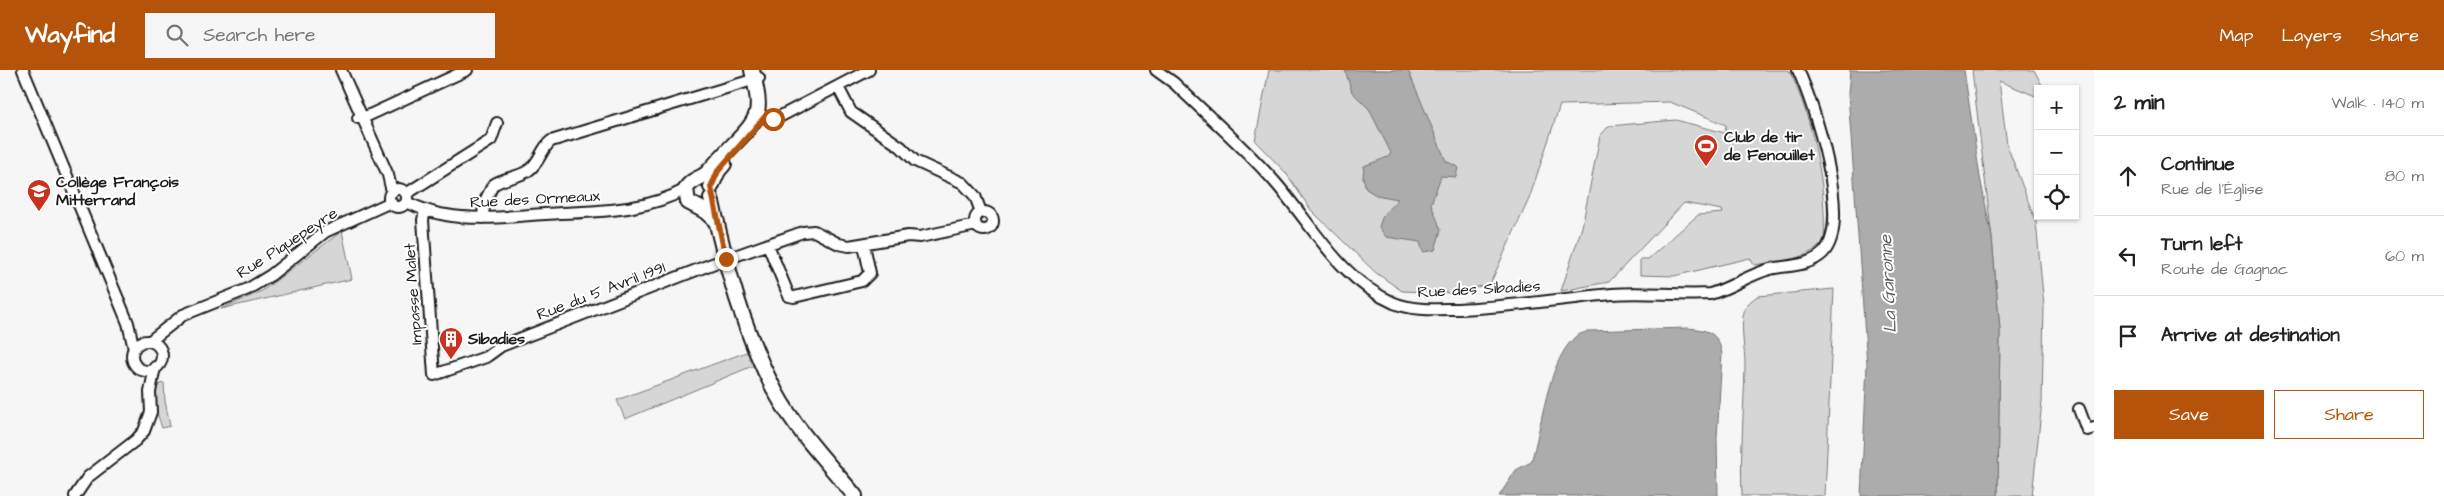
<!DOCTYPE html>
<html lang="en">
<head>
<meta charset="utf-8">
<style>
	:root { --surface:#fff; --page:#f6f6f6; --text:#222; --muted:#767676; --line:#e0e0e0; --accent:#b45309 }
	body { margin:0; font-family:"Architects Daughter",sans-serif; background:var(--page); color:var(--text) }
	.controls { position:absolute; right:15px; top:15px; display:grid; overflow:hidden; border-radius:0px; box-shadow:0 1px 4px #0004 }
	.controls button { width:45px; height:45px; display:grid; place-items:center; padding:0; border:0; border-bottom:1px solid var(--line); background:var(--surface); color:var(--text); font:25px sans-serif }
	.stop { position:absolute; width:15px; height:15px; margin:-11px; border:4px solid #b45309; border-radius:50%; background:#fff }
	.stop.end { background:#b45309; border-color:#fff; box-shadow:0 1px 5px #0008 }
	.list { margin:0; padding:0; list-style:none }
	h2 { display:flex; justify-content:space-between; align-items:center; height:65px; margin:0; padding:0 20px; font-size:21px }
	h2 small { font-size:16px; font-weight:400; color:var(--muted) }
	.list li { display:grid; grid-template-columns:32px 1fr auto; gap:15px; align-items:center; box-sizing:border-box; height:80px; padding:0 20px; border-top:1px solid var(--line) }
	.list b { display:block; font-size:19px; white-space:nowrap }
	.list p { margin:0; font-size:16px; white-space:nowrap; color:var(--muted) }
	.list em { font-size:16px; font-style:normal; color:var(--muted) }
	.actions { display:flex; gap:10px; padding:15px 20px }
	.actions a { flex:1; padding:11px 0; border:1px solid var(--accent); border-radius:0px; text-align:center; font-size:18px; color:var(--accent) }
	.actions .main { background:var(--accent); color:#fff }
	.icon { flex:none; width:28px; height:28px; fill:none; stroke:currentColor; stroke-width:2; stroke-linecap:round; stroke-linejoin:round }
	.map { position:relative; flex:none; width:2094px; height:426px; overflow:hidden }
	header { display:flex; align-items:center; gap:30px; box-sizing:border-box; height:70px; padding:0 25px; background:var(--accent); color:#fff }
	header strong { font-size:24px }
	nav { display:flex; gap:28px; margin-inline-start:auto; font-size:18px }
	.search { width:350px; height:45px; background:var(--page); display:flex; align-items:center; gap:12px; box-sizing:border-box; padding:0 18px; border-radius:0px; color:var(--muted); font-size:19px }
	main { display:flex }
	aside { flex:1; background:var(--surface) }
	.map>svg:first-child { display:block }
</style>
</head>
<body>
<header>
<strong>Wayfind</strong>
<div class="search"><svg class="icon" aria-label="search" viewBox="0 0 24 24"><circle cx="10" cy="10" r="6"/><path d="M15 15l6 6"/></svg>Search here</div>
<nav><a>Map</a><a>Layers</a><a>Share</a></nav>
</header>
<main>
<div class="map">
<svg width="2094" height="426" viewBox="0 0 2094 426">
	<rect width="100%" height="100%" fill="#f6f6f6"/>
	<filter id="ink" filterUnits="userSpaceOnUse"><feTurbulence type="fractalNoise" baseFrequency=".02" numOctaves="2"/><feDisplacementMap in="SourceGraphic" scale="10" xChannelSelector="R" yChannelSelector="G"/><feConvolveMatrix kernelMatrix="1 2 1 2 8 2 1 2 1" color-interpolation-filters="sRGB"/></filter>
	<g filter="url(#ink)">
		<path fill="#d6d6d6" stroke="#797979" d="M1269 0H1789C1813 49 1827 117 1824 172 1803 192 1782 191 1754 195L1750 188 1674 206 1640 205V189H1648L1698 145 1723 143 1722 140 1684 133 1609 212 1561 221 1582 157 1600 66 1609 56 1676 50 1725 63 1726 55 1670 32 1560 35 1529 129 1490 214 1451 223 1402 221 1375 202 1311 140 1286 103 1255 71Z
			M1972 0H2034L2044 19H2038V27L1999 11 2007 75 2036 152 2044 236 2042 332 2032 426H1998L2000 260 1992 168Z
			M342 161 352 209 221 239 262 221Z
			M1834 219 1825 426H1742C1740 382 1744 340 1745 296 1745 280 1741 262 1743 246 1745 236 1749 231 1758 226Z
			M749 281 755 295 625 349 617 330Z
			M164 313 165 331 170 356 162 358C157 343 152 330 159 314Z"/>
		<path fill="#acacac" stroke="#727272" d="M1345 0H1408L1446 91 1458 97 1456 107 1441 106 1431 134 1441 160 1435 180 1423 182 1420 172 1386 167 1379 157 1383 145 1398 129 1376 125 1366 119 1363 107 1364 96 1388 87 1391 83 1369 39 1352 22Z
			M1850 0H1964L1980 107 1992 168 2000 260 1998 426H1861L1867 294 1848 24Z
			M1688 258C1708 260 1718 262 1722 284L1717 368 1718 426H1499L1516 400 1531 392C1542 357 1547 294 1574 268 1578 264 1584 263 1588 261Z"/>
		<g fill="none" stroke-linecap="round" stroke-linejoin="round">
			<g stroke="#1c1c1c" stroke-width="14">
				<path id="street" d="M23 0 128 253 134 279
					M341 0 388 105 392 122
					M1156 0 1174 13C1207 45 1243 76 1274 111 1312 154 1339 209 1394 233 1414 241 1437 239 1458 239 1509 237 1560 229 1612 224 1644 221 1677 226 1710 224 1731 218 1748 205 1770 199 1788 195 1808 197 1823 183 1853 152 1814 35 1798 0
					M838 17 851 42 901 77 915 91 963 113 975 126 981 142
					M758 43 768 49 781 46 869 0
					M358 48H363L467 0
					M389 128a9 9 0 1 1 18 0a9 9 0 1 1-18 0Z
					M406 124 491 70 497 53
					M406 132C419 138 431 143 446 145 478 151 512 146 545 144 593 141 643 143 686 119
					M425 141 423 150 434 305 486 287 501 276 712 194 803 162 814 161 839 174 849 176 908 166 920 167 976 155
					M975 151a9 9 0 1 1 18 0a9 9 0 1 1-18 0Z
					M483 148 484 133 493 115C504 107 519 108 529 100 540 92 541 79 551 71L759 8
					M768 175 789 226 794 227 862 211 870 203 864 175
					M150 271 183 245 248 219 271 205 325 162 391 132
					M132 286a15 15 0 1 1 30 0a15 15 0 1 1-30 0Z
					M2079 339 2087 360 2094 358
					M75 426 88 407 136 370 144 361 151 342 150 322 155 297"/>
			</g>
			<g stroke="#1c1c1c" stroke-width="18">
				<path id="secondary" d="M711 117 718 101 724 94
					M711 128C726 195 743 262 776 323 796 360 828 393 855 426
					M717 152 705 141 688 132 686 119C690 110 700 109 707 103 715 95 722 86 730 78 762 46 762 43 752 0"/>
			</g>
			<use href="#street" stroke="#fff" stroke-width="10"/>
			<use href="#secondary" stroke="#fff" stroke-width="14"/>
		</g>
	</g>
	<g fill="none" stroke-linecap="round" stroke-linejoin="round" filter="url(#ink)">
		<path stroke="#b45309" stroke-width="6" d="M726 189 711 117 718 101 764 48 773 49"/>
	</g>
	<defs>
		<g id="stadium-pin" transform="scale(1.25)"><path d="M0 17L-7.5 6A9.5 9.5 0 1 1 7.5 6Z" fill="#c8321e" stroke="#fff"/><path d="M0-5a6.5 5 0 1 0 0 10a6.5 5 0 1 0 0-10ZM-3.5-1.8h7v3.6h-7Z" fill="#fff"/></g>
		<g id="school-pin" transform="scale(1.25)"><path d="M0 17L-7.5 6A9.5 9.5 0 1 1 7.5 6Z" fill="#c8321e" stroke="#fff"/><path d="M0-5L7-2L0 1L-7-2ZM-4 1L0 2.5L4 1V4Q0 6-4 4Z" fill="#fff"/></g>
		<g id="building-pin" transform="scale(1.25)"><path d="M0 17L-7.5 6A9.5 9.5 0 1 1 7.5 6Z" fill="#c8321e" stroke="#fff"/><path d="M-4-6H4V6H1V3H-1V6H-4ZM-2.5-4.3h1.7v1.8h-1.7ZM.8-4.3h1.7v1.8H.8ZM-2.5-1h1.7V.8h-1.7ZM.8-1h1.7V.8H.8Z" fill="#fff"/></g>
	</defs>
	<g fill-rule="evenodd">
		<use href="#stadium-pin" x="1706" y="76"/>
		<use href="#school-pin" x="39" y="121"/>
		<use href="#building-pin" x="451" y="269"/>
	</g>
	<g text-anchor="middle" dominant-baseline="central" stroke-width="4" stroke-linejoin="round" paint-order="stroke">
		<g font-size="16" font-weight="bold" fill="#1c1c1c" stroke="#fff" text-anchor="start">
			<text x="1724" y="67">Club de tir<tspan x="1724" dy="18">de Fenouillet</tspan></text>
			<text x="56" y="112">Collège François<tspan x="56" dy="18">Mitterrand</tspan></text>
			<text x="468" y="269">Sibadies</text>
		</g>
		<g font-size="16" fill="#1c1c1c" stroke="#fff">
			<text transform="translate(535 129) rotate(-3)">Rue des Ormeaux</text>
			<text transform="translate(287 173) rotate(-33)">Rue Piquepeyre</text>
			<text transform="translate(1479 219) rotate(-3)">Rue des Sibadies</text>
			<text transform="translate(601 221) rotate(-21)">Rue du 5 Avril 1991</text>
			<text transform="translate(413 224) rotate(-94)">Impasse Malet</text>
		</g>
		<g font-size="18" font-style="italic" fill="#5d5d5d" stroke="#fff">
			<text transform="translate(1888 214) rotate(-93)">La Garonne</text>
		</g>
	</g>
</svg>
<div class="controls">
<button>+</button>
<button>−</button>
<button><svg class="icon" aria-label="locate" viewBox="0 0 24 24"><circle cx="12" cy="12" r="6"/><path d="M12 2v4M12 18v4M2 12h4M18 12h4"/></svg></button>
</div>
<div class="stop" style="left:773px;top:49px"></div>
<div class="stop end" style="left:726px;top:189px"></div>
</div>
<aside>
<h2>2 min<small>Walk · 140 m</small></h2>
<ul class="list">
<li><svg class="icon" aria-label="ahead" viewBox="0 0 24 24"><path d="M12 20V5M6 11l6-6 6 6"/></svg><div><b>Continue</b><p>Rue de l'Église</p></div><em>80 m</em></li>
<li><svg class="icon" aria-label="left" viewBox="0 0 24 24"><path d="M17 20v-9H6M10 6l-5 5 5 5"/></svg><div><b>Turn left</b><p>Route de Gagnac</p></div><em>60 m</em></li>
<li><svg class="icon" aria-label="arrive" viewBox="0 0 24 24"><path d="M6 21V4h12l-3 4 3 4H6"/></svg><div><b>Arrive at destination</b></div></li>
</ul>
<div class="actions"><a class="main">Save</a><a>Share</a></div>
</aside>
</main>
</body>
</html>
